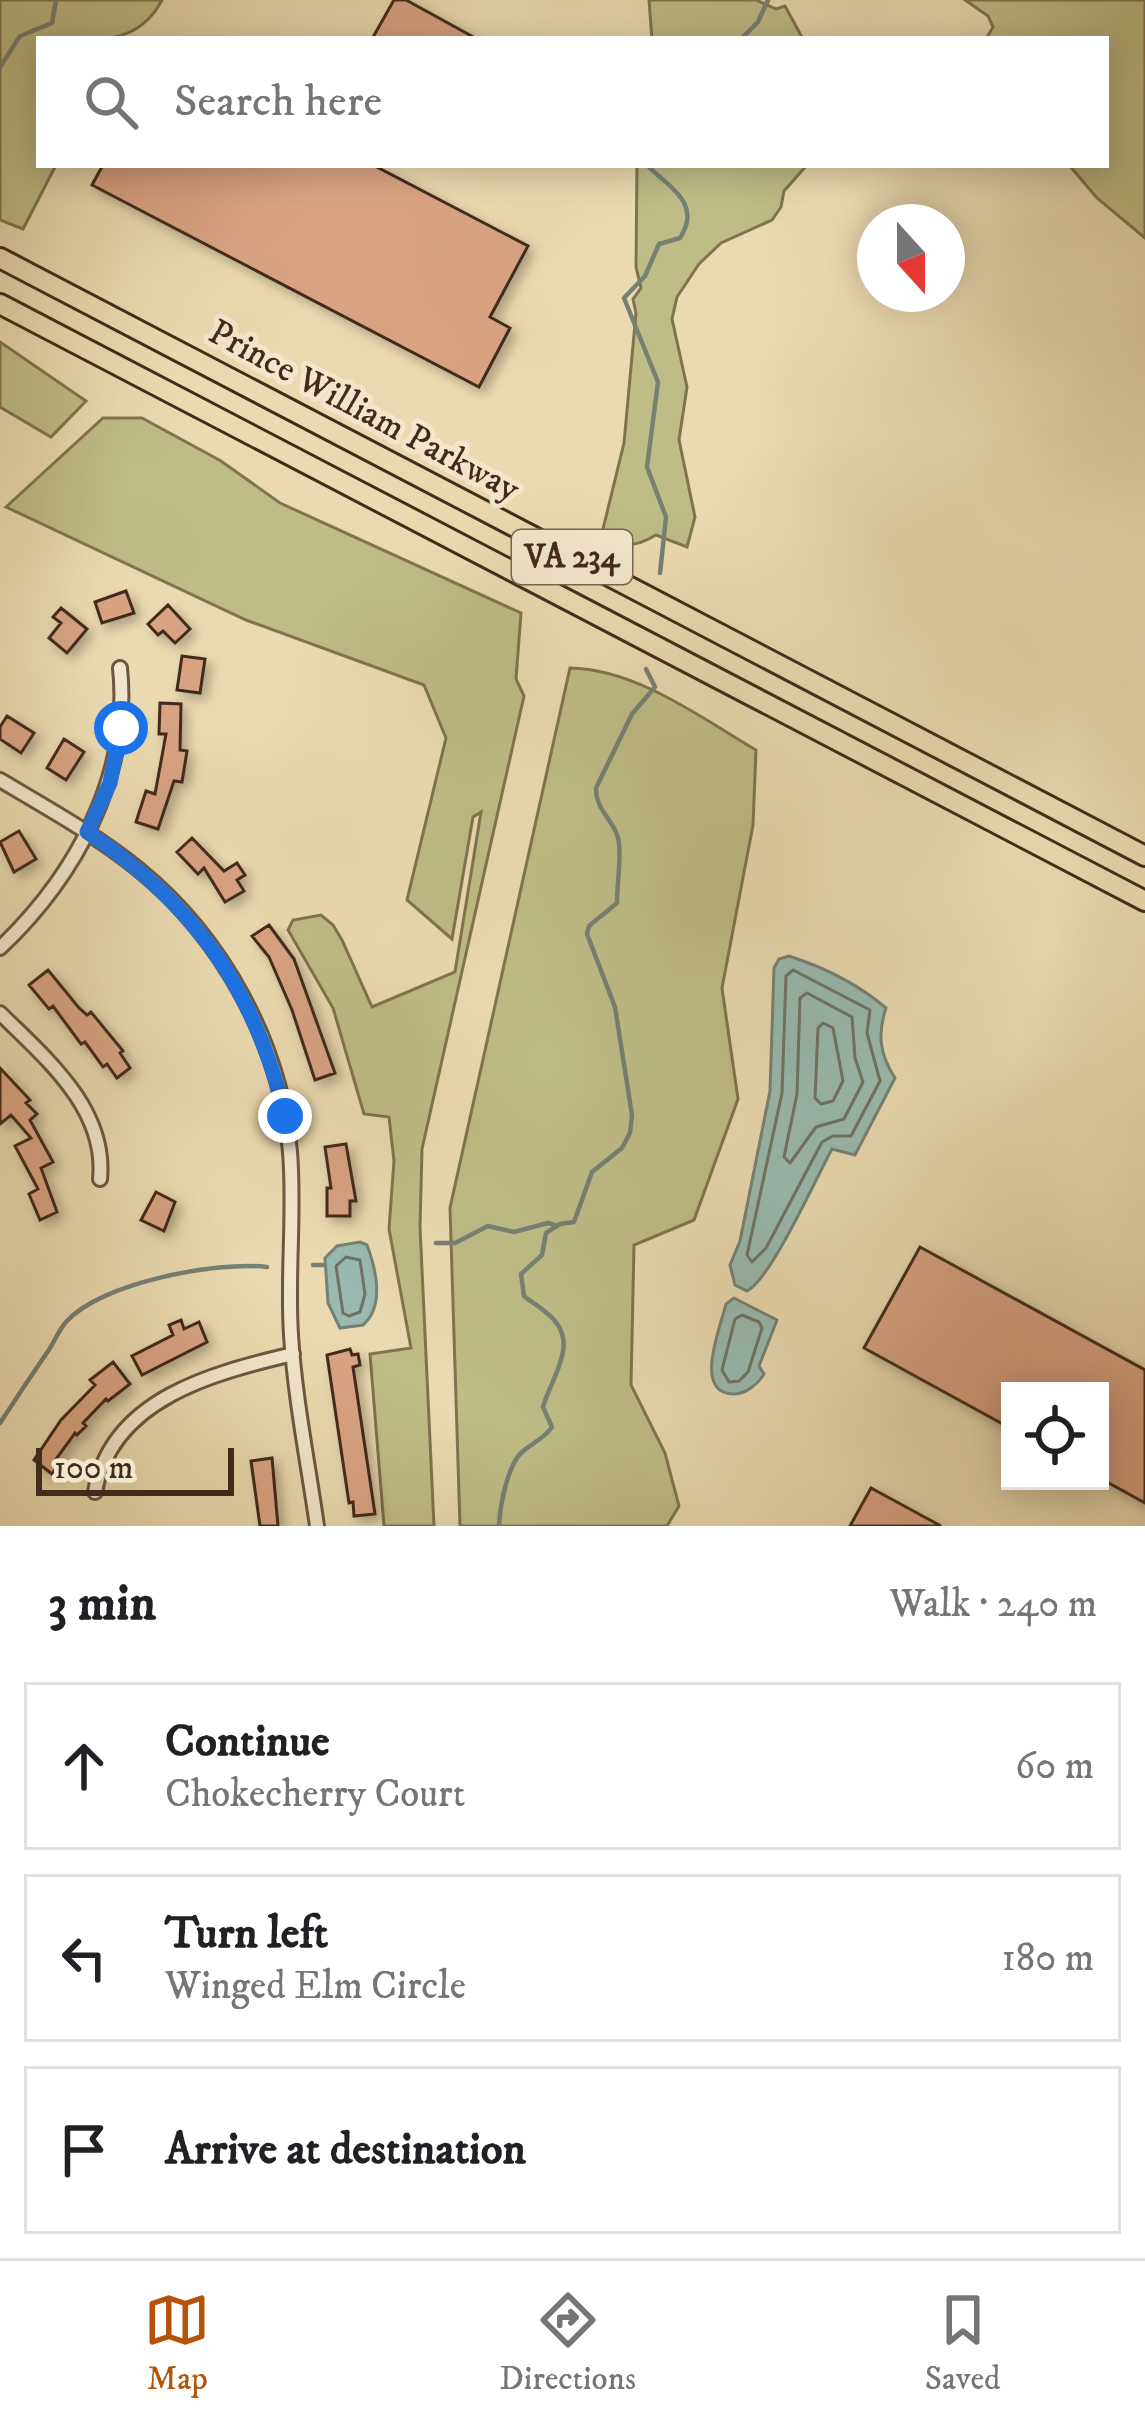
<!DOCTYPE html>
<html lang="en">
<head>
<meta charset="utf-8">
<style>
	:root { --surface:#fff; --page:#f6f6f6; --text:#202124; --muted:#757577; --line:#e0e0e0; --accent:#b45309 }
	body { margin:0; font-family:"IM FELL DW Pica",serif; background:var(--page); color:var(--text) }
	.controls { position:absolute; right:36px; bottom:36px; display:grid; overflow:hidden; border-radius:0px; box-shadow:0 6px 30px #0003 }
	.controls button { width:108px; height:108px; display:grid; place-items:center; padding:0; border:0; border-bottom:3px solid var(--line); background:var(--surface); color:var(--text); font:60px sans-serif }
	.compass { position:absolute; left:857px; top:204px; width:108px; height:108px; border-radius:50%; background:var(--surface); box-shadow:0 6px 30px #0003; rotate:159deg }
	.scale { position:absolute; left:36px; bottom:30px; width:198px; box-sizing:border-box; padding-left:12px; border:6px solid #432b1a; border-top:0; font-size:33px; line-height:42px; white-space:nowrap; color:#432b1a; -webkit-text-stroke:9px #f2e7cc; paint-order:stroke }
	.stop { position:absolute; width:36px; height:36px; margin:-27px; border:9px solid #1a73e8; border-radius:50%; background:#fff }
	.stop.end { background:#1a73e8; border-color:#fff; box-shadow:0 3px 12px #0008 }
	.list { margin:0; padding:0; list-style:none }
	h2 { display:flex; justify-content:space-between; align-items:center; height:156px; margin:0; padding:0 48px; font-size:51px }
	h2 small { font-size:39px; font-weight:400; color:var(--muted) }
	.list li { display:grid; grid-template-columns:78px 1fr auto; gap:36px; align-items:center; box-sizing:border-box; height:168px; margin:0 24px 24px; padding:0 24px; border:3px solid var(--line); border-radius:0px }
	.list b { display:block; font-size:45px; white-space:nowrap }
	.list p { margin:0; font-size:39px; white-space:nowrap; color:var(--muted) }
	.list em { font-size:39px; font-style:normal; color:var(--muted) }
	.icon { flex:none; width:66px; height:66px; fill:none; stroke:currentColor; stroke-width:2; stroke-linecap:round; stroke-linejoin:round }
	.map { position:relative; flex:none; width:1145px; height:1526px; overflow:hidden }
	.search { position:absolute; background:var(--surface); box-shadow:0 6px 30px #0003; left:36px; right:36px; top:36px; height:132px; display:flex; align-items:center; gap:30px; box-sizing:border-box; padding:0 42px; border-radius:0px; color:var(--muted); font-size:45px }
	.sheet { height:732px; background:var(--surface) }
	nav { display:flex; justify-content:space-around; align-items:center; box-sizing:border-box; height:168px; border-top:3px solid var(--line); background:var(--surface); font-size:33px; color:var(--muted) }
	nav a { display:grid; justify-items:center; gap:6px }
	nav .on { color:var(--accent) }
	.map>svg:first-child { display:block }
</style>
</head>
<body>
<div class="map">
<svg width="1145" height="1526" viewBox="0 0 1145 1526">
	<defs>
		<filter id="shadow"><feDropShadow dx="5.5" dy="5.5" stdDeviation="6" flood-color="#0004"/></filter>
	</defs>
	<rect width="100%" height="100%" fill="#ebdab1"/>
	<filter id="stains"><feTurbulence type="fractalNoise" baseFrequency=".00167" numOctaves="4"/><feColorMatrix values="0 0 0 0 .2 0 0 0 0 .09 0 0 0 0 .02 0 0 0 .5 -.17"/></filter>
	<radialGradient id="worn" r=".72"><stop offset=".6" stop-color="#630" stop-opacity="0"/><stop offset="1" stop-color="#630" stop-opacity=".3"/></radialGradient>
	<path fill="#bebd87" stroke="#807450" stroke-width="3" d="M0 0H162C136 50 87 39 39 39V165H56L23 229 0 220Z
		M649 0H756L776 9 785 6 803 39H652Z
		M965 0H1145V238L1097 198 1069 165H1106V39H986L993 27 988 16Z
		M637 165H807L784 191 781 207 772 220 721 243 699 264 677 297 672 319 687 387 679 440 695 517 687 547 656 535C636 547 621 549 602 533L624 443 636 313 633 299 641 288 636 267Z
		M0 342 86 401 51 437 0 407Z
		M103 418H142L221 461 280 503 521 613 516 679 524 696 422 1149 420 1227 434 1526H384L370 1354 411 1348 389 1229 394 1161 389 1117 364 1114 333 1008 288 930 293 920 321 915 333 925 342 940 372 1007 455 972 481 812 473 817 452 939 407 900 446 738 424 685 246 620 6 507Z
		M570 668C636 669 700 717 756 750L753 825 722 988 738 1099 694 1220 634 1245 631 1385 665 1453 679 1506 667 1526H460L450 1208Z"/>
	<path fill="#98bab0" stroke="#768174" stroke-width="3" d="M789 956C823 967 859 985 886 1008 877 1035 880 1055 895 1078L855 1155 832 1149C816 1178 771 1279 747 1291L735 1285 730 1265 740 1241 770 1091 774 968 779 959Z
		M360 1242 367 1245C376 1269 385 1306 363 1325L340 1328 328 1303 325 1258 337 1246Z
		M734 1298 777 1320 759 1366 764 1374C758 1384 746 1394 734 1394 692 1394 721 1326 726 1304Z"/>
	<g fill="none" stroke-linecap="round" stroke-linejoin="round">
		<path stroke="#6e7265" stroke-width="3" d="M793 970 870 1010 867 1033 880 1081 851 1136H833L822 1142 766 1248 752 1262 747 1255 782 1093 786 976Z
			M807 993 852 1017 855 1058 863 1082 844 1119 816 1127 790 1163 784 1157 797 1094 800 998Z
			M823 1023 833 1028 843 1081 833 1101 821 1104 815 1098 818 1028Z
			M346 1257 360 1260 365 1294 360 1312 349 1316 343 1313 336 1266Z
			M742 1315 759 1322 762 1328 748 1372 739 1381 729 1382 722 1370 735 1319Z"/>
		<path stroke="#768174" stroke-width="4.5" d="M741 39 758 22 768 0
			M0 67 20 36 52 23 56 0
			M647 165C668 187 703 203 680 238L659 244 645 276 624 298 658 382 647 467 666 517 660 573
			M436 1243H455L488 1226 514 1232 548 1223 555 1225
			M313 1265H324
			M0 1423C15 1400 31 1376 46 1354 54 1344 57 1332 66 1322 100 1283 216 1261 267 1267
			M499 1526C500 1506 507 1466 522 1452 533 1442 544 1439 552 1427L543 1407C551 1377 582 1342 548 1314 541 1307 532 1303 524 1296L521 1274 542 1255 546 1233 560 1224 574 1222 592 1172 622 1148 630 1133 632 1115 615 1007 587 934 589 926 617 903C617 883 621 862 619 843 617 822 595 811 596 788L632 714 655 687 646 669"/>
	</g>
	<path fill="#d7a383" stroke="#432b1a" stroke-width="3" filter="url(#shadow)" d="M394 0H406L477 39H372Z
		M103 165H373L528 246 490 317 510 328 479 387 92 185Z
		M126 591 134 613 102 623 95 602Z
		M168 605 190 629 175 643 163 631 158 635 148 624Z
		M61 608 87 629 67 653 49 638 61 623 53 617Z
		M182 656 205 659 200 693 177 690Z
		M160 703 181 704 180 750 187 751 182 782 174 781 158 829 136 822 146 791 155 794 166 734H159Z
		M7 716 34 733 21 753 0 739V727Z
		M64 739 84 752 66 780 47 768Z
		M19 831 36 859 14 872 0 842Z
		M192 838 224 871 237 863 245 875 237 880 244 891 225 902 204 868 198 874 177 852Z
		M269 925 294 959 335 1073 315 1080 292 1010 269 957 252 936Z
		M48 970 79 1008 87 1015 91 1012 123 1051 120 1053 130 1068 117 1078 107 1064 103 1067 85 1042 81 1044 53 1006 49 1009 29 985Z
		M0 1068 30 1100 26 1103 37 1114 30 1120 53 1162 41 1168 57 1212 40 1220 29 1194 38 1189 15 1146 31 1138 11 1115 0 1124Z
		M346 1144 356 1201H350V1216H327V1188H331L325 1147Z
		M156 1192 175 1202 164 1231 141 1220Z
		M920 1247 1145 1370V1503L1100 1478V1391H1010V1428L864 1348Z
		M181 1320 184 1329 199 1322 207 1342 142 1375 132 1356 173 1335 169 1325Z
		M350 1349 352 1355 358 1354 360 1365 353 1367 375 1514 354 1516 353 1502 349 1503 327 1355Z
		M113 1362 130 1384 108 1401 106 1399 83 1423 86 1426 77 1435 75 1433 56 1459 60 1463 52 1474 34 1460 61 1420 95 1385 90 1380Z
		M272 1458 278 1526H260L251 1461Z
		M871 1488 941 1526H850Z"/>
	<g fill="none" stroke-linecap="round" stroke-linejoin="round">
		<g stroke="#6d5740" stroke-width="18">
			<path id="minor" d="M0 780C47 808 96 835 138 869 222 937 281 1044 290 1152 295 1213 287 1274 291 1335 295 1399 308 1463 317 1526
				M0 948C76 876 131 775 120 668
				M0 1013C45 1058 107 1108 100 1179
				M95 1492C111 1399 213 1373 293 1354"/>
		</g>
		<g stroke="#432b1a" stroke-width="24">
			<path id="trunk" d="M0 258 1145 856
				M0 304 1145 901"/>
		</g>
		<use href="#minor" stroke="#f2e7cc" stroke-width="12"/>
		<use href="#trunk" stroke="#ebdab1" stroke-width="18"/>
	</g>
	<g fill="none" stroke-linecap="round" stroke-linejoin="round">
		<path stroke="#1a73e8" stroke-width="15" d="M121 728 110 783 87 832C194 903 256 991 285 1116"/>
	</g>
	<g text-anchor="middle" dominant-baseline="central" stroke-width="10" stroke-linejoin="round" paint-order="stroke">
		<rect fill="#f2e7cc" stroke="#78634f" stroke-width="3" x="512" y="530" width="120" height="54" rx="9"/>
		<g font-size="33" font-weight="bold" fill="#432b1a">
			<text x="572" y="557">VA 234</text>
		</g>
		<g font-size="36" fill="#432b1a" stroke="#f2e7cc">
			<text transform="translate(364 411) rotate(28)">Prince William Parkway</text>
		</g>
	</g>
	<rect width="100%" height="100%" filter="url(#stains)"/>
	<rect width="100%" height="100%" fill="url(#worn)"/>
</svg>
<div class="controls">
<button><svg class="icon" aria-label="locate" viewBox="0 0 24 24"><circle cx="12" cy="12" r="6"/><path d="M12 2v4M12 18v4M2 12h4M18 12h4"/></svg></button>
</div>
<svg class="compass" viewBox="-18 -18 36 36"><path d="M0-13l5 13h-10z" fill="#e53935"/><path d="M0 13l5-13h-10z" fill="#757577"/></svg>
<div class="scale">100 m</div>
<div class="stop" style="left:121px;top:728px"></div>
<div class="stop end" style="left:285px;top:1116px"></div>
<div class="search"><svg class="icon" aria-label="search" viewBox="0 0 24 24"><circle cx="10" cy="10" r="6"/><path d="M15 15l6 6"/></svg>Search here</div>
</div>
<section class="sheet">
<h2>3 min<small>Walk · 240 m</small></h2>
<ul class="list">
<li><svg class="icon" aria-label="ahead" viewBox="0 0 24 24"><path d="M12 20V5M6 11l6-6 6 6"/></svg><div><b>Continue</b><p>Chokecherry Court</p></div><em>60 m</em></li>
<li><svg class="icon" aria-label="left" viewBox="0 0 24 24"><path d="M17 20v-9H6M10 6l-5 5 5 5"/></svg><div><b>Turn left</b><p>Winged Elm Circle</p></div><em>180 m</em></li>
<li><svg class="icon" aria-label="arrive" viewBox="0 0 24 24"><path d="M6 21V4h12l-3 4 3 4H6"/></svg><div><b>Arrive at destination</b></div></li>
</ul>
</section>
<nav>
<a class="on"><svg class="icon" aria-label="map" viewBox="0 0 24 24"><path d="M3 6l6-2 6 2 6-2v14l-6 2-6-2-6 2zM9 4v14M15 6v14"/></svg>Map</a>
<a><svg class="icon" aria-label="directions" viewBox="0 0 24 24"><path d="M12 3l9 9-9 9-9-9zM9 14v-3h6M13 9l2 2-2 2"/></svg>Directions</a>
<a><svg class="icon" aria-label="saved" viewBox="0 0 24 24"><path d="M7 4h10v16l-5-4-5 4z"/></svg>Saved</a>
</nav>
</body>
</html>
